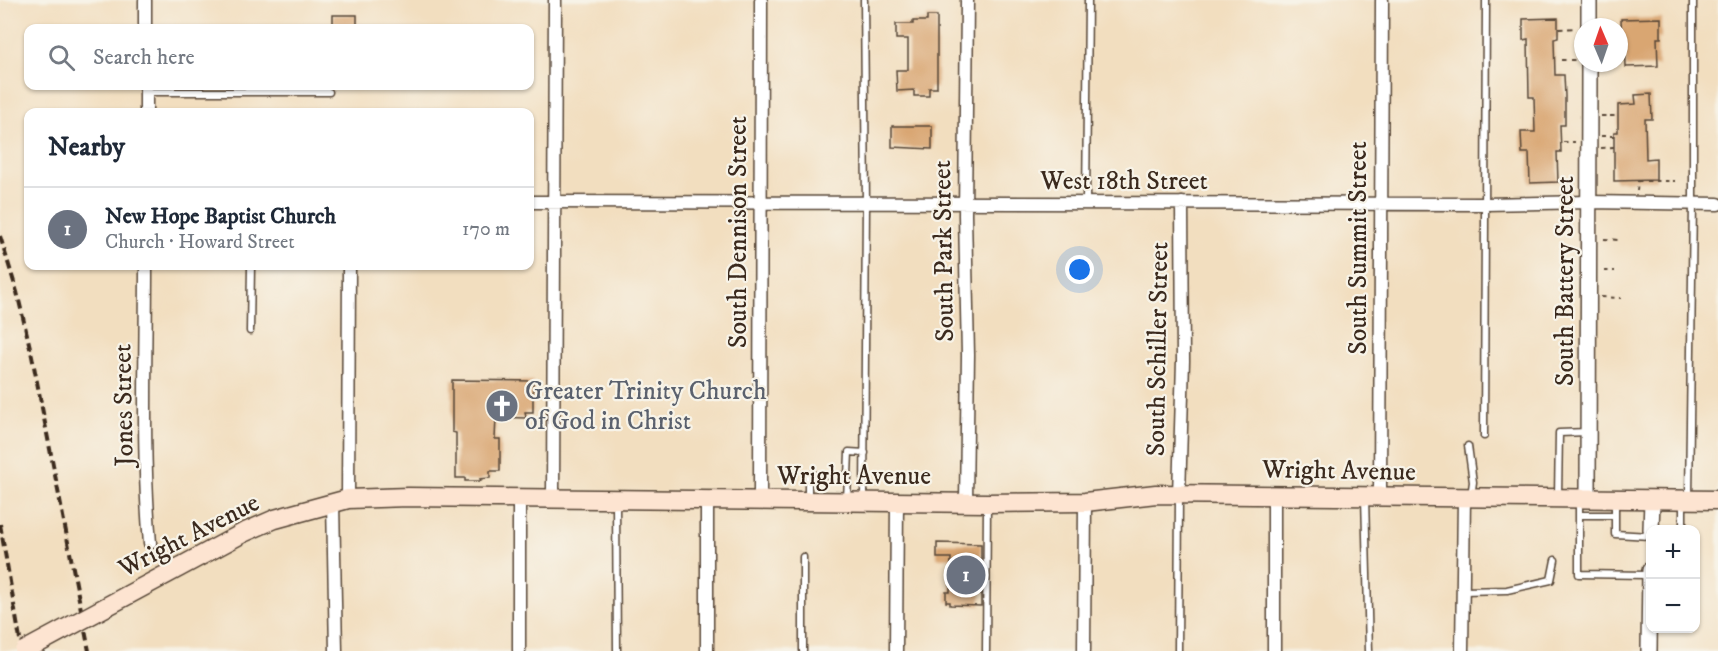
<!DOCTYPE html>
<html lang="en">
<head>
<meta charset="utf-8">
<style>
	:root { --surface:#fff; --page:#f2f2f3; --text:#1f2937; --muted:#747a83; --line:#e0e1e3; --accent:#1f6fb2 }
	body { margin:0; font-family:"IM FELL DW Pica",serif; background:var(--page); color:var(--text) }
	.controls { position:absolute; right:18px; bottom:18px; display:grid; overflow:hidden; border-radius:12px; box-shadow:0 2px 4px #0004 }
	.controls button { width:54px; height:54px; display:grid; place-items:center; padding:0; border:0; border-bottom:2px solid var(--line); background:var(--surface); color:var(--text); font:30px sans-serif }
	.compass { position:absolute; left:1574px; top:18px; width:54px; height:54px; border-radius:50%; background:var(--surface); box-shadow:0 2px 4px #0004; rotate:358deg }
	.you { position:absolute; left:1080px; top:270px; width:21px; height:21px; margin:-15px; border:4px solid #fff; border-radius:50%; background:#1a73e8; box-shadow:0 0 0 9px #1a73e833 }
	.badge { display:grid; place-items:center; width:39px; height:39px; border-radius:50%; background:var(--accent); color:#fff; font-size:20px; font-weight:700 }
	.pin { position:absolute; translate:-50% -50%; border:3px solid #fff; box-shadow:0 2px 6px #0006 }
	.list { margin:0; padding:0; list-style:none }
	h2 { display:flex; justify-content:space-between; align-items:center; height:78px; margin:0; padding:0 24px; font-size:26px }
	h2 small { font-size:20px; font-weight:400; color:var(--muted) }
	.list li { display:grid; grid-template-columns:39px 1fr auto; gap:18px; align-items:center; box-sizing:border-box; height:84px; padding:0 24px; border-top:2px solid var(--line) }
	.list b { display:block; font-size:22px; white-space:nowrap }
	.list p { margin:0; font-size:20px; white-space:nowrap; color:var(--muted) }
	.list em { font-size:20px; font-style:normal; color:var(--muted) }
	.icon { flex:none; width:33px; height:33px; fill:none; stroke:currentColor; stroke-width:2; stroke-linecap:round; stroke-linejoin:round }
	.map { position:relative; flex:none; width:1718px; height:651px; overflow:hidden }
	.search { position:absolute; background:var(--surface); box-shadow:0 2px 4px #0004; left:24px; top:24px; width:510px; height:66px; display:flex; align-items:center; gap:15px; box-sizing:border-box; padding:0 21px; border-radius:12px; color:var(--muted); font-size:22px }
	.panel { position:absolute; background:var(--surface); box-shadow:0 2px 4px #0004; left:24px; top:108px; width:510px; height:162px; border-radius:12px }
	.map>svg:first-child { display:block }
</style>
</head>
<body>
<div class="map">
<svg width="1718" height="651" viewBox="0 0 1718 651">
	<rect width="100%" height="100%" fill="#f7f3e8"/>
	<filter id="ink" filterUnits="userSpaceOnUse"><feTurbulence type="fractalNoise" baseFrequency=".0167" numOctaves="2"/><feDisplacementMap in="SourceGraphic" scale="12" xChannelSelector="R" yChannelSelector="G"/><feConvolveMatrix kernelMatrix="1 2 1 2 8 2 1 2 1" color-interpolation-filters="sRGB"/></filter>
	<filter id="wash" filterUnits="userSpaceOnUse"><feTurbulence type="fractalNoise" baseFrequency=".008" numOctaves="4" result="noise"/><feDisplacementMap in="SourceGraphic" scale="24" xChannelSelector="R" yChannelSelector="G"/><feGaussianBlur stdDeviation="1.35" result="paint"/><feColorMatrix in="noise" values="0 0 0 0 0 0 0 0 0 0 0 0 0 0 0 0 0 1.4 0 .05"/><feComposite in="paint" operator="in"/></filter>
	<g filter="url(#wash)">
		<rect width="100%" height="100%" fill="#f2debf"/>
		<g id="blocks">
			<path fill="#d9a672" d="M333 15H357V28H333Z
				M927 16H937V88H929V96H914V90L897 91 896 70H908V39H896V24H913V21H927Z
				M1558 18V38L1554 39 1555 75H1564L1565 96V125H1560L1561 152H1557L1558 182 1530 183 1529 153H1522L1521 132H1535L1534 97H1529L1528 39 1523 40V19Z
				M1661 18V38H1657L1658 66 1626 67 1625 39H1622L1621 19Z
				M1651 94 1652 119H1645L1646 159 1656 158V180L1614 181V132H1618V105L1636 104 1635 95Z
				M892 126H932V149L892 147Z
				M452 380 533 381V412H525L526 418 496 417 495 439H500V471H490V478L480 479 481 481H465V478H456V433L452 432Z
				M937 543 981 544V606L950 605V602H946V592H950L951 558H937Z"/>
		</g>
	</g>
	<g filter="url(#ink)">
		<use href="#blocks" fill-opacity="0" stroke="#564536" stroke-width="1.5"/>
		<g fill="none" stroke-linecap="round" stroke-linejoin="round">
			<g stroke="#564536" stroke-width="9">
				<path id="service" d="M864 0 866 203 864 500
					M146 92H329
					M1086 203 1088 0
					M250 331 251 266
					M1484 436 1486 0
					M1468 446 1473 482 1471 496
					M848 476 849 452 865 453
					M1558 496 1559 433 1588 432
					M1365 497 1369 651
					M1689 497 1693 204V0
					M808 500V475L848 476 847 500
					M1579 500V574L1648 575
					M1615 500V534L1650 536
					M616 503 617 651
					M1579 515H1615
					M1683 530V500
					M803 557V651
					M1463 591 1507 590 1551 580 1555 560
					M986 651 987 506
					M1178 651 1179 496"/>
			</g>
			<g stroke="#564536" stroke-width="15">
				<path id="minor" d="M145 0V28
					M146 86V112
					M530 202 1486 204 1589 202 1718 204
					M146 266C146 357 142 453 150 543
					M1179 495 1183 361 1182 203
					M1380 496 1382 0
					M553 498 555 0
					M348 499 349 266
					M760 501 761 0
					M966 501 968 355 965 215 967 0
					M333 503 336 651
					M519 651V497
					M707 651V500
					M896 651 897 501
					M1084 651 1085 502
					M1274 651V496
					M1462 651 1464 498"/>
			</g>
			<g stroke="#564536" stroke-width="18">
				<path id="tertiary" d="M1589 0V27
					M1588 499 1589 63
					M1651 530 1652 500
					M1649 651 1650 570"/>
			</g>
			<g stroke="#564536" stroke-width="21">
				<path id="secondary" d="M243 533 275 519 348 499 408 497 987 503 1085 502 1156 494 1718 500"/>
			</g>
			<path stroke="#564536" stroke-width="2" stroke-dasharray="4.5 4.5" stroke-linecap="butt" d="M1559 29 1575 28
				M1561 60H1575
				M1601 116H1616
				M1601 136H1614
				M1563 142H1575
				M1601 148 1614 147
				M1637 191 1638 181H1675
				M1604 239 1619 240
				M1604 271H1615
				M1563 280H1574
				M1601 297 1621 298"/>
			<use href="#service" stroke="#fff" stroke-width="6"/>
			<use href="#minor" stroke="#fff" stroke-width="12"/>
			<use href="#tertiary" stroke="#fff" stroke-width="15"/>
			<use href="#secondary" stroke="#fde4d1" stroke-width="18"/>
			<path stroke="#3b2a1e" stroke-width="4" stroke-dasharray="9 4.5" stroke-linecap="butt" d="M0 236 17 292 32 356 89 651
				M0 524 22 651"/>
			<g stroke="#564536" stroke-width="21" stroke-linecap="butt">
				<path id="secondary-bridge" d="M24 651 243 533"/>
			</g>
			<use href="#secondary-bridge" stroke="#fde4d1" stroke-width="18"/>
		</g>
	</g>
	<defs>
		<g id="church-disc" transform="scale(1.725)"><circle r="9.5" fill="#6b7280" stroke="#f7f3e8"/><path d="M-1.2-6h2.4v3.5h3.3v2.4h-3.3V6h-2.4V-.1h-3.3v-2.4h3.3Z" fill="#fff"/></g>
	</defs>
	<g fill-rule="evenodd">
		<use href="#church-disc" x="502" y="406"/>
	</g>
	<g text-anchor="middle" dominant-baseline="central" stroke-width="4.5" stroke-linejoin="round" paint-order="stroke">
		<g font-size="26" fill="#3b2a1e" stroke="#f7f3e8">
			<text x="1124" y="181">West 18th Street</text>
			<text transform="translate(738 232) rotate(-90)">South Dennison Street</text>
			<text transform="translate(1358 248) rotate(-90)">South Summit Street</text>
			<text transform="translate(944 251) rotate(-91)">South Park Street</text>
			<text transform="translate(1565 281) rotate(-90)">South Battery Street</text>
			<text transform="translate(1158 349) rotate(-89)">South Schiller Street</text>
			<text transform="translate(124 405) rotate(-91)">Jones Street</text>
			<text transform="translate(1339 471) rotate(1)">Wright Avenue</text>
			<text x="854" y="476">Wright Avenue</text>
			<text transform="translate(189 536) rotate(-27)">Wright Avenue</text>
		</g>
		<g font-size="26" fill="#5b616d" stroke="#f7f3e8" text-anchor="start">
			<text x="525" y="391">Greater Trinity Church<tspan x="525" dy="30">of God in Christ</tspan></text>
		</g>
	</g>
</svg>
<div class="controls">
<button>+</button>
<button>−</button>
</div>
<svg class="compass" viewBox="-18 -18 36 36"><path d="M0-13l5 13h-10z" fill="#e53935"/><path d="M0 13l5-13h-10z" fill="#747a83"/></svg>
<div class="you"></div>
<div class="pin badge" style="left:966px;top:575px;background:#6b7280">1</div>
<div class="search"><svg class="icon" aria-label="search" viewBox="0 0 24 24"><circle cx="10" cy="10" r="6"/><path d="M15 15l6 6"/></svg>Search here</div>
<section class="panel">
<h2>Nearby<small></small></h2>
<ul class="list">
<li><span class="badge" style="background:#6b7280">1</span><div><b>New Hope Baptist Church</b><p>Church · Howard Street</p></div><em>170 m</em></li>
</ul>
</section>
</div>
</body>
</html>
